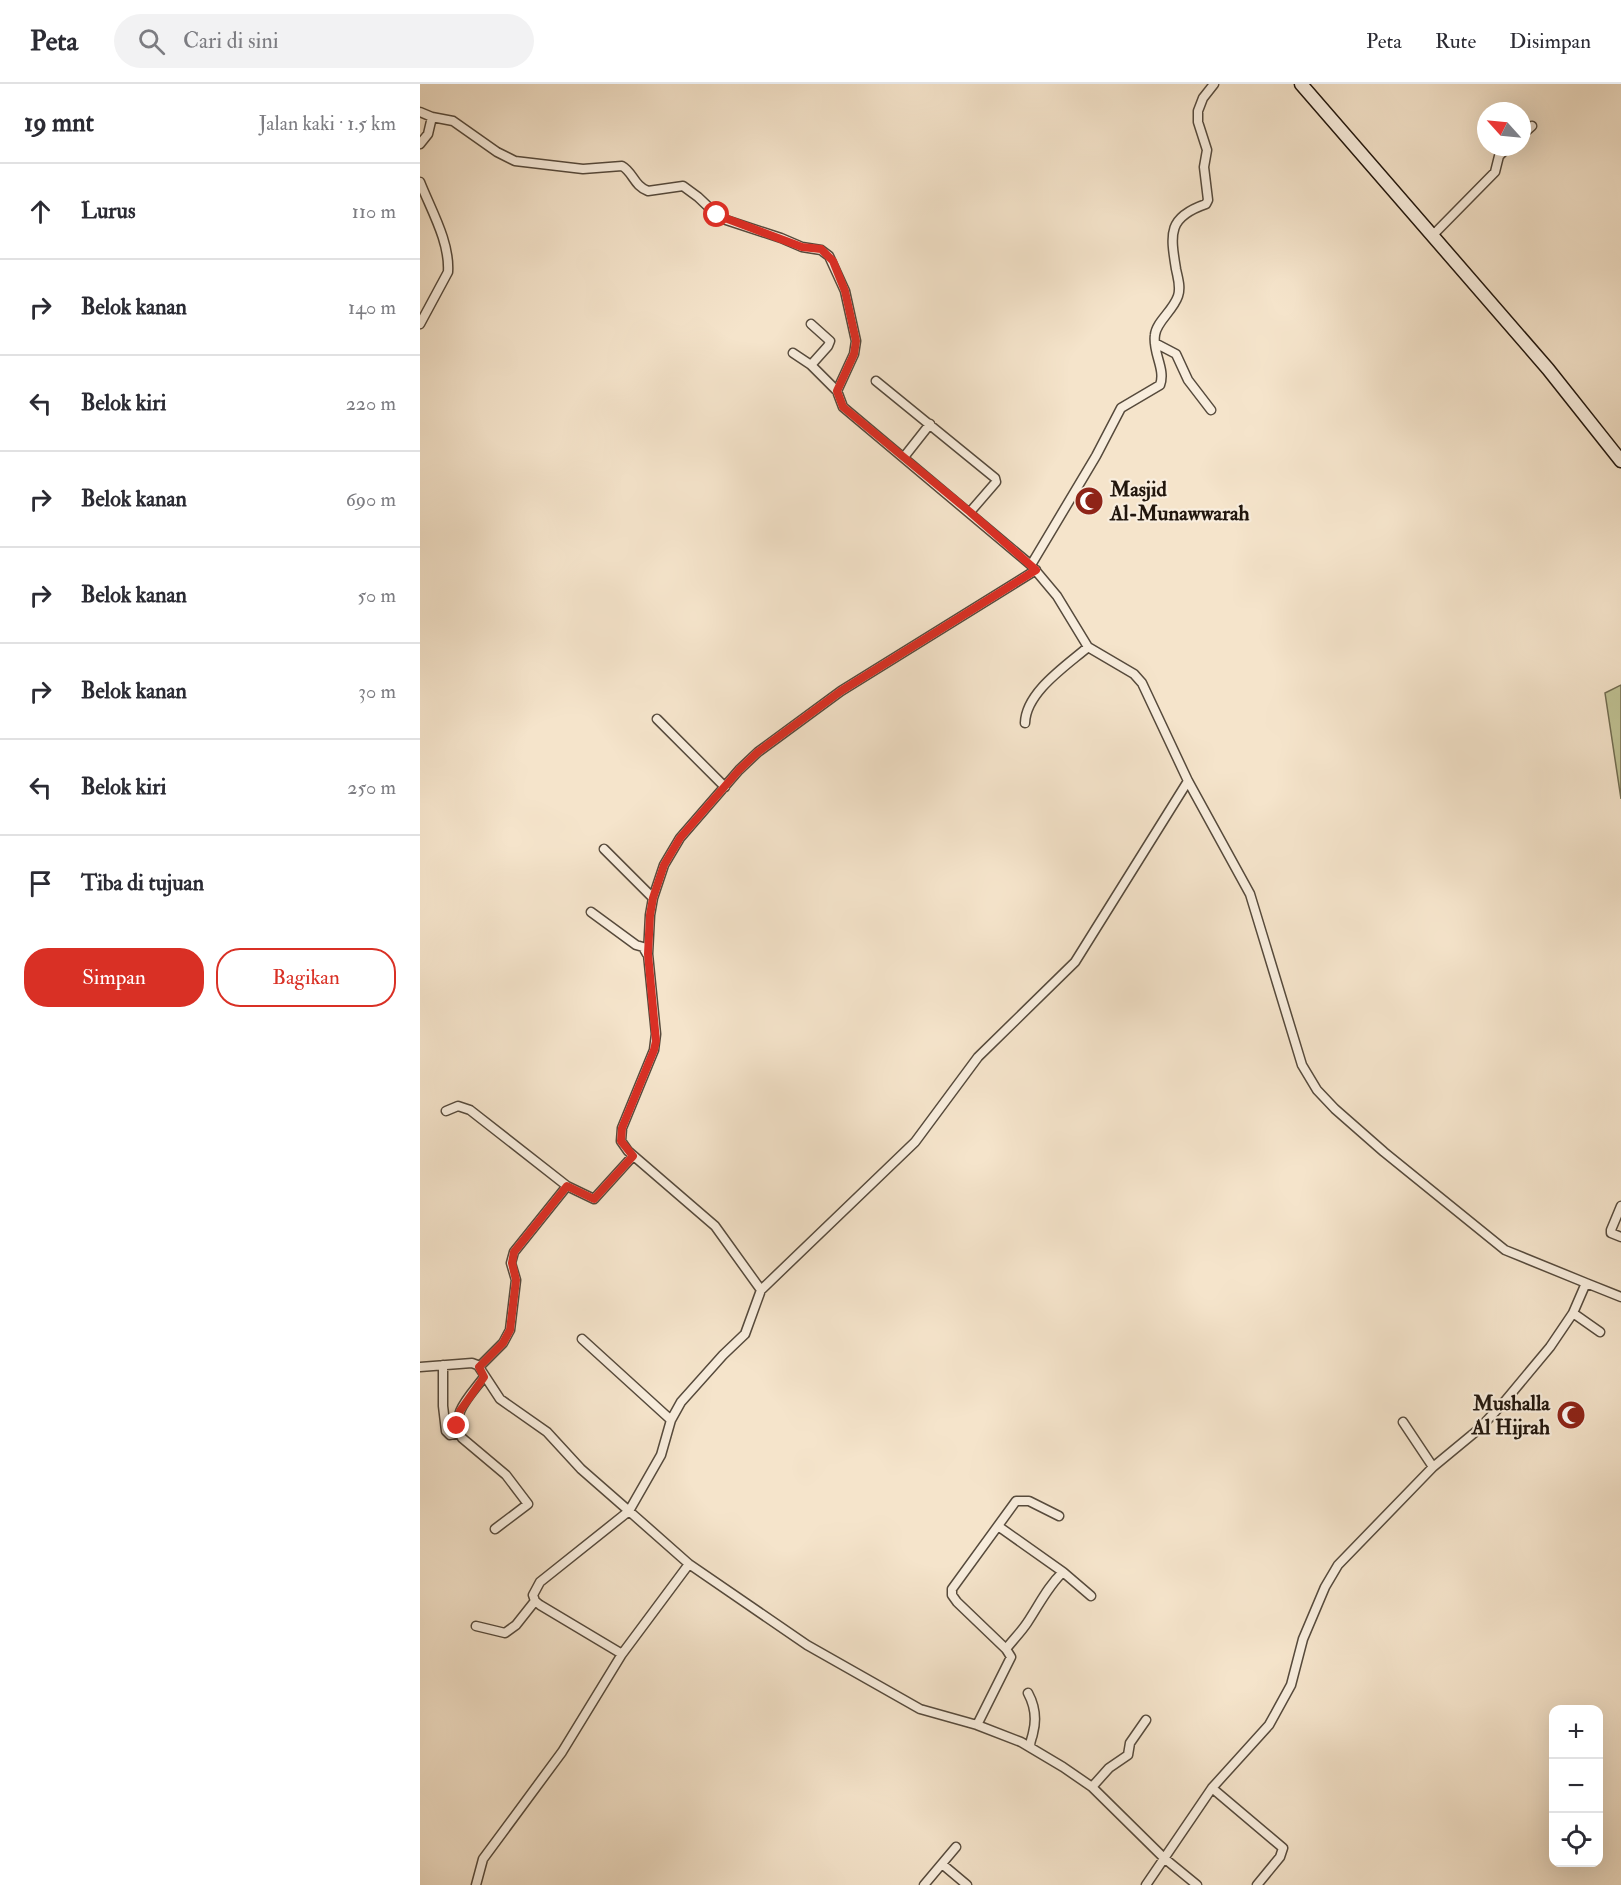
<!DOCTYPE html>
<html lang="id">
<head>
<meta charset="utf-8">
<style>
	:root { --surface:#fff; --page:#f2f2f3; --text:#2b2b33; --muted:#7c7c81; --line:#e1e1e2; --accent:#d93025 }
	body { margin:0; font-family:"IM FELL Double Pica",serif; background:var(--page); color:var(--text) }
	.controls { position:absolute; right:18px; bottom:18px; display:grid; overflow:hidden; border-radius:12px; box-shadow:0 6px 24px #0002 }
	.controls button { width:54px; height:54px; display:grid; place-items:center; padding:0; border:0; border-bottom:2px solid var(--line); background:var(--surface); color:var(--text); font:30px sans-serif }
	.compass { position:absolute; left:1057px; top:18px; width:54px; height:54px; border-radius:50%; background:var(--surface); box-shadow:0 6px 24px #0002; rotate:297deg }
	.stop { position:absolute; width:18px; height:18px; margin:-14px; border:4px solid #d93025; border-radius:50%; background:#fff }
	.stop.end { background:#d93025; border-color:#fff; box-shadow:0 2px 6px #0008 }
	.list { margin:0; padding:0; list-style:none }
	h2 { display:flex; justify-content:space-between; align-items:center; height:78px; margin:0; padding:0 24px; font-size:26px }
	h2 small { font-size:20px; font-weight:400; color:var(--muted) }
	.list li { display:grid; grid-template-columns:39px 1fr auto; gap:18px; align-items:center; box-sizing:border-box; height:96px; padding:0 24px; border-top:2px solid var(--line) }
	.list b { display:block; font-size:22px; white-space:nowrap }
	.list em { font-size:20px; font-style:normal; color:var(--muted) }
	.actions { display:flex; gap:12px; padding:18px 24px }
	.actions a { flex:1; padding:14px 0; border:2px solid var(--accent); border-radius:24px; text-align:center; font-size:21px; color:var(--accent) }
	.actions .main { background:var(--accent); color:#fff }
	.icon { flex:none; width:33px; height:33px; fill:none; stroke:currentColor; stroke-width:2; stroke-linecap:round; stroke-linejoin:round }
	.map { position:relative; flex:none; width:1201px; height:1801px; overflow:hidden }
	header { display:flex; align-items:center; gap:36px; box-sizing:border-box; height:84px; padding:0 30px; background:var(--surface); border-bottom:2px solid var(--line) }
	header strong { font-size:28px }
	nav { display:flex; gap:33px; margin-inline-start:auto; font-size:21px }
	.search { width:420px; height:54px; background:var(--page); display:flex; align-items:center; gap:15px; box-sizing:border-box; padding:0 21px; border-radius:33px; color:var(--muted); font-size:22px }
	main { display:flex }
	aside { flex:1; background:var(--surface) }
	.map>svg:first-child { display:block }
</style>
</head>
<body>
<header>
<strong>Peta</strong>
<div class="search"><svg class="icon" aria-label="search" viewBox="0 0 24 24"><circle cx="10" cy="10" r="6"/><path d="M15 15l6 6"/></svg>Cari di sini</div>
<nav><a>Peta</a><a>Rute</a><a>Disimpan</a></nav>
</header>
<main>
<aside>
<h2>19 mnt<small>Jalan kaki · 1.5 km</small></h2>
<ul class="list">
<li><svg class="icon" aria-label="ahead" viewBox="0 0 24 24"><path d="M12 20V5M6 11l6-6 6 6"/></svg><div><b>Lurus</b></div><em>110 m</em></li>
<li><svg class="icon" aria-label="right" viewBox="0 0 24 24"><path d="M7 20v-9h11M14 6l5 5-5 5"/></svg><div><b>Belok kanan</b></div><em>140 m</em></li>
<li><svg class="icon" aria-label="left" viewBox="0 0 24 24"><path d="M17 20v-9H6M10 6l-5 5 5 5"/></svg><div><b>Belok kiri</b></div><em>220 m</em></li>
<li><svg class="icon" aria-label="right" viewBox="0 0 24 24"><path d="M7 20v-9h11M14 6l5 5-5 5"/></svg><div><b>Belok kanan</b></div><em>690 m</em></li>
<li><svg class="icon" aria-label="right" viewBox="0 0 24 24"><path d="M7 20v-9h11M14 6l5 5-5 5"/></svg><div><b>Belok kanan</b></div><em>50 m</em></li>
<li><svg class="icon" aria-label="right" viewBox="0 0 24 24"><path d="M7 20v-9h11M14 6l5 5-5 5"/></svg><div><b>Belok kanan</b></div><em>30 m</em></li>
<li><svg class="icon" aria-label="left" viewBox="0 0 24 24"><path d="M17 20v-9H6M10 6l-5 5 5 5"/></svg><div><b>Belok kiri</b></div><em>250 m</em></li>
<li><svg class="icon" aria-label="arrive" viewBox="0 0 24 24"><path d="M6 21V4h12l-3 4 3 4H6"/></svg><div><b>Tiba di tujuan</b></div></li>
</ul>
<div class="actions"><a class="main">Simpan</a><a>Bagikan</a></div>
</aside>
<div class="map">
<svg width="1201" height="1801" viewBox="0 0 1201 1801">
	<rect width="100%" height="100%" fill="#f5e4cb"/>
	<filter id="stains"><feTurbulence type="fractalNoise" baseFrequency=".00333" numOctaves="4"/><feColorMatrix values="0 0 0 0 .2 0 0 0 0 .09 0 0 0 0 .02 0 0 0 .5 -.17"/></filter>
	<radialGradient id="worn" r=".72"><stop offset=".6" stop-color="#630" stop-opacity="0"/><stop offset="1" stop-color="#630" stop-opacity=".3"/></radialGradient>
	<path fill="#c0c395" stroke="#706c51" stroke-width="1.5" d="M1201 601V715L1185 609Z"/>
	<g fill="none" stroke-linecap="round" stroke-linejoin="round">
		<g stroke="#564a3c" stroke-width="11">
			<path id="street" d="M0 28 12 33 8 50 0 60
				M12 33 33 37 77 68 95 77 163 85 202 82C213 88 214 102 228 107L263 102 278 113 297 131 306 136 361 154 382 163 401 166 409 172 425 207 436 257 434 270 417 307 423 323 611 481 637 512 668 563 714 590 722 599 768 697 830 810 882 981 897 1006 915 1025 964 1068 1085 1166 1166 1199 1153 1229 1130 1263 1085 1317 1059 1345 1013 1383 918 1481 905 1503 883 1555 871 1601 849 1641 792 1704 726 1801
				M1102 51 1112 42
				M0 98C11 126 30 158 28 188L0 240
				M1012 152 1075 88 1079 72 1088 63
				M735 259 756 270 768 296 791 326
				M373 269 391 281 417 307
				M391 281 408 262 410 257 391 240
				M456 297 575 394 576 398 550 428
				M484 373 510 340
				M611 481 676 372 701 324 740 301C746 285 732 268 735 251 736 238 753 227 758 212 761 203 758 195 756 185 750 149 748 133 786 120L788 116 784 83 787 66 778 38V27L783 14 794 0
				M616 486 421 607 338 668 319 686 260 754 244 781 233 814 230 831 228 870 236 950 234 966 202 1044 201 1057 208 1067 295 1142 341 1206 325 1250 303 1271 261 1318 251 1336 241 1371 209 1427 269 1480 387 1561 500 1625 557 1641 601 1658 643 1683 672 1703 744 1774 777 1801
				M237 635 305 703
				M605 639C606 608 646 582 668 563
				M184 765 233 814
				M171 828 216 861 223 863 227 870
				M26 1027 38 1022 50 1026 147 1102
				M1201 1122 1191 1146V1149L1201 1153
				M1166 1199 1201 1213
				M341 1206 495 1058 558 973 655 878 768 697
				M1153 1229 1180 1248
				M162 1255 251 1336
				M23 1281V1322L26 1347 30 1351 39 1349
				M0 1283 52 1279 60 1282
				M64 1293C51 1311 28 1331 42 1354L86 1391 108 1420 75 1445
				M983 1338 1013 1383
				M578 1442 643 1488 671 1512
				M56 1542 85 1549 96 1541 115 1517
				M586 1565C593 1556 601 1548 607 1539 619 1521 628 1502 643 1488
				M202 1570 120 1521 115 1517 113 1511 120 1498 209 1427 161 1385 127 1348 80 1315 59 1283 83 1259 90 1246 96 1196 91 1179 94 1168 147 1102 174 1115 213 1072
				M608 1609C615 1622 617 1634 613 1649 612 1655 610 1656 610 1663
				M557 1641 591 1573 586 1565 537 1518 532 1511V1505L596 1417H609L639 1432
				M672 1703 689 1684 708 1671 710 1659 726 1636
				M792 1704 863 1764 860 1773 837 1801
				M522 1780 547 1801
				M56 1801 63 1775 142 1668 202 1570 269 1480
				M504 1801 536 1763"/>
		</g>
		<g stroke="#21160d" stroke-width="15">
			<path id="secondary" d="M881 0 1128 285 1201 377"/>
		</g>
		<use href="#street" stroke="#f8eddd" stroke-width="8"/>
		<use href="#secondary" stroke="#f8eddd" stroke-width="12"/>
	</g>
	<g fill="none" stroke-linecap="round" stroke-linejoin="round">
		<path stroke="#d93025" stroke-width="8" d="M37 1342 40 1327 64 1293 59 1283 83 1259 90 1246 96 1196 92 1179 94 1168 147 1102 174 1115 213 1072 201 1057 202 1044 234 966 236 957 228 870 230 831 233 814 244 781 260 754 319 686 338 668 421 607 616 486 550 428 423 323 417 307 434 270 436 257 425 207 413 177 401 165 382 163 297 131"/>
	</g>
	<defs>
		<g id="mosque-disc" transform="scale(1.5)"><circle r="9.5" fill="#8f2418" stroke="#f8eddd"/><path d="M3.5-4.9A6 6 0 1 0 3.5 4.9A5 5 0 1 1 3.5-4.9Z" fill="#fff"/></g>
	</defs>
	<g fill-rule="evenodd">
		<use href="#mosque-disc" x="669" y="417"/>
		<use href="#mosque-disc" x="1151" y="1331"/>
	</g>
	<g text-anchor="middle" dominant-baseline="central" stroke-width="4.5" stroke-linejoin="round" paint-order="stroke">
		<g font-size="21" font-weight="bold" fill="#21160d" stroke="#f8eddd" text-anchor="start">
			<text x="690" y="405">Masjid<tspan x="690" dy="24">Al-Munawwarah</tspan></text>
			<text x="1130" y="1319" text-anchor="end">Mushalla<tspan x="1130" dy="24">Al Hijrah</tspan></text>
		</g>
	</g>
	<rect width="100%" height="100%" filter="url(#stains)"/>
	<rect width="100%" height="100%" fill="url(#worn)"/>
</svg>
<div class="controls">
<button>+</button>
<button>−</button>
<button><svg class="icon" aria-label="locate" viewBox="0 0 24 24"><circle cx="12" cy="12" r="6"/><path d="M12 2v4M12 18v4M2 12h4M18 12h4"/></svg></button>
</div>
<svg class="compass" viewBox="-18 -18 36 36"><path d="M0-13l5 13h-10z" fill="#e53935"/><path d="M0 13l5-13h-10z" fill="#7c7c81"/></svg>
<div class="stop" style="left:297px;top:131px"></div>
<div class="stop end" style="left:37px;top:1342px"></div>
</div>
</main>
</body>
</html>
